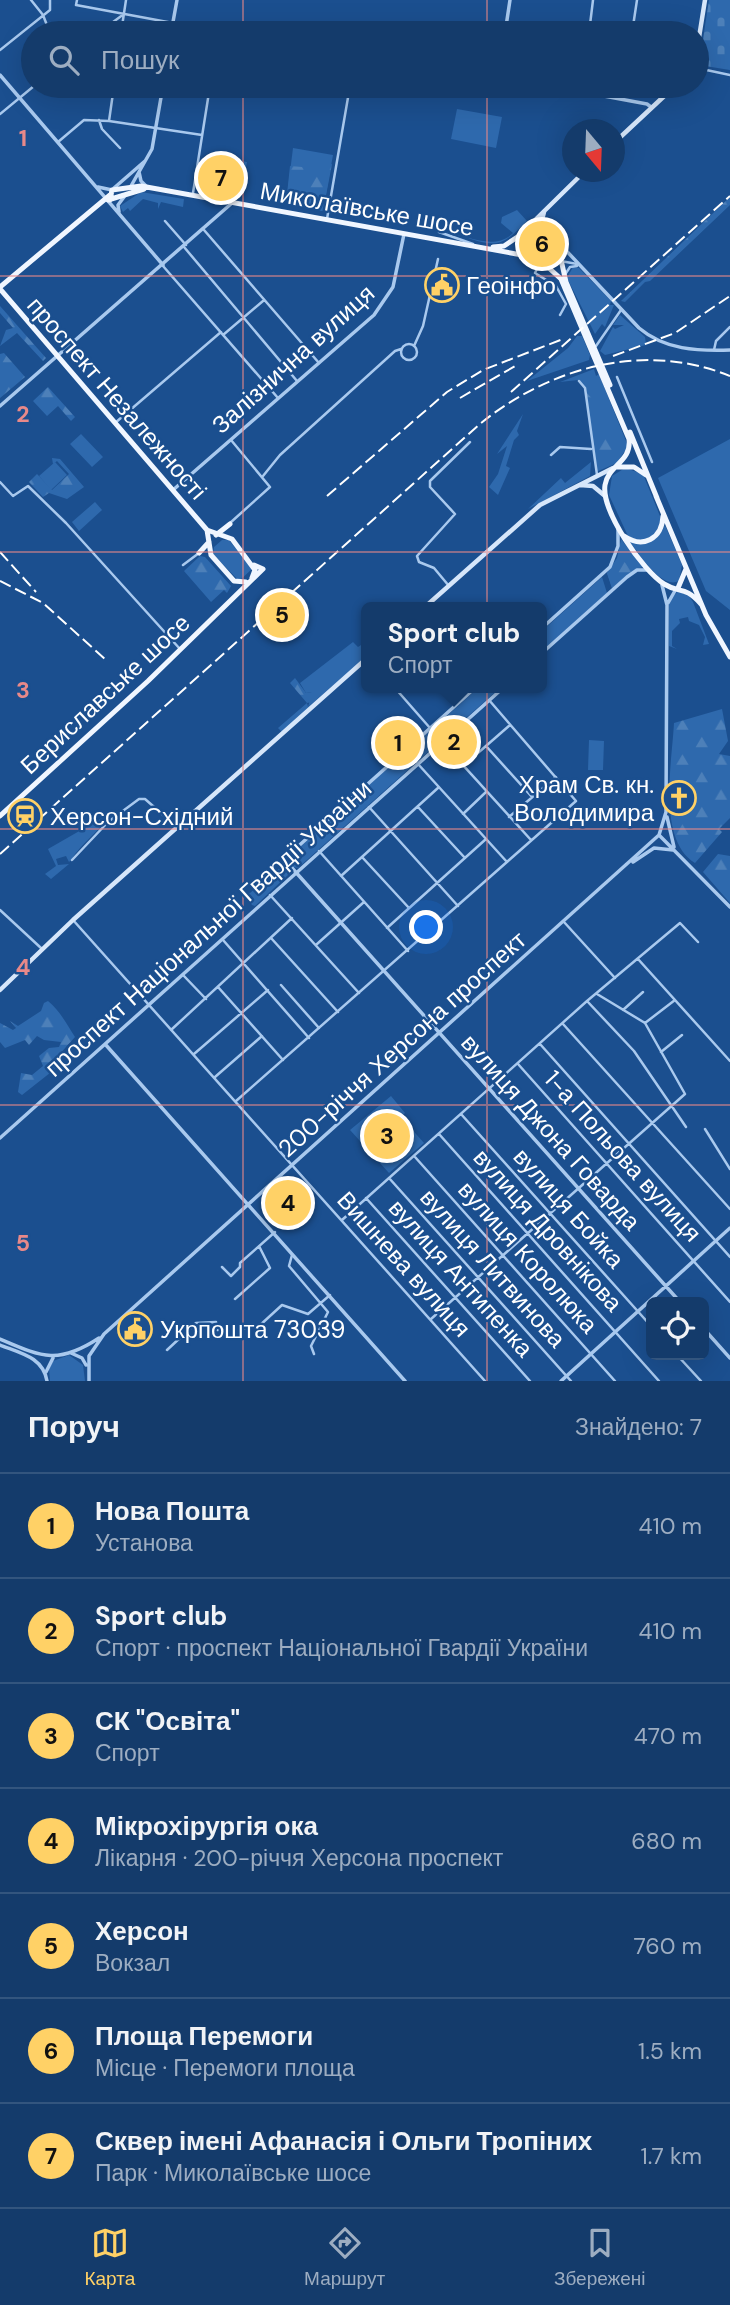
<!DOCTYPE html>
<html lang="uk">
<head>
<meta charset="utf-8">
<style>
	:root { --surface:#143b6b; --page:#214673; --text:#f1f3f6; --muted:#9dadc1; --line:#33557e; --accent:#ffd166 }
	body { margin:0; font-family:"DM Sans",sans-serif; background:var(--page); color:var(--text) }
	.controls { position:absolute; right:21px; bottom:21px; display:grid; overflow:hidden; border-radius:10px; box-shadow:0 7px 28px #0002 }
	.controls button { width:63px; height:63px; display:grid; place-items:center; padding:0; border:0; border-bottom:2px solid var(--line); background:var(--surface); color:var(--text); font:35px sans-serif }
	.compass { position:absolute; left:562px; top:119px; width:63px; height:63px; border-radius:50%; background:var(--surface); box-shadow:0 7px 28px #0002; rotate:161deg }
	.you { position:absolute; left:427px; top:928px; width:24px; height:24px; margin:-18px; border:5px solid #fff; border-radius:50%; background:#1a73e8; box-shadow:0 0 0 10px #1a73e833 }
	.badge { display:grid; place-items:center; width:46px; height:46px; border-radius:50%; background:var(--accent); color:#111; font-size:23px; font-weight:700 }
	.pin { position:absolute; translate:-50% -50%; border:4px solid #fff; box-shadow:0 2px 7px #0006 }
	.popup { position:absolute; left:361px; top:602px; width:186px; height:91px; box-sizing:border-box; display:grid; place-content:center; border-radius:10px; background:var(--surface); filter:drop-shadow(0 2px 5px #0005); font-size:23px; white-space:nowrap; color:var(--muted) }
	.popup b { font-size:26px; color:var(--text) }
	.popup::after { content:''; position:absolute; left:50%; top:100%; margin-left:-14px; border:14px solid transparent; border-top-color:var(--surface) }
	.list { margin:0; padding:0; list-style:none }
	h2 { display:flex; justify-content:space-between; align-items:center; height:91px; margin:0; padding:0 28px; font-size:30px }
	h2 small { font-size:23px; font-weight:400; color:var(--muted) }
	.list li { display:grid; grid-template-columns:46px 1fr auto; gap:21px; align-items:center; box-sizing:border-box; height:105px; padding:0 28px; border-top:2px solid var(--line) }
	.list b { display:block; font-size:26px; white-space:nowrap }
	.list p { margin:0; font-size:23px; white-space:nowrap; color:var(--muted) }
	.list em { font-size:23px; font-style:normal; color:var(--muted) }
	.icon { flex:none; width:38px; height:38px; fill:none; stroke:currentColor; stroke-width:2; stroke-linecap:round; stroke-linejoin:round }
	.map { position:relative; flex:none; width:730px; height:1381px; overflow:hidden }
	.search { position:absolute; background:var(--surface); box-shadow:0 7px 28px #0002; left:21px; right:21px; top:21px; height:77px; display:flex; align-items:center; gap:18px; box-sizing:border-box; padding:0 24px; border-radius:38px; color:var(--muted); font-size:26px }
	.sheet { height:826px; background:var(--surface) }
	nav { display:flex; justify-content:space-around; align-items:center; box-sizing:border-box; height:98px; border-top:2px solid var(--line); background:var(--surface); font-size:19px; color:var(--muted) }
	nav a { display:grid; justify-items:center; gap:4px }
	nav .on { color:var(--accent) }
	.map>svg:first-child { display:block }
</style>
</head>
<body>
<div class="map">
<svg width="730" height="1381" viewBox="0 0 730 1381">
	<defs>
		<pattern id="forest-firs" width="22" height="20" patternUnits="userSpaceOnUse" patternTransform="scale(1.75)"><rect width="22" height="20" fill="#2e69ad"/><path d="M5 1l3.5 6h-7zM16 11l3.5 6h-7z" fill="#4d80b9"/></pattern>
		<pattern id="cemetery-stones" width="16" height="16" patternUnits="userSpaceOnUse" patternTransform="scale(1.75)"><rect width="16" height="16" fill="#2e69ad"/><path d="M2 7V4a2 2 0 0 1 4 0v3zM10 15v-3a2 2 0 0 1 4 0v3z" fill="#4d80b9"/></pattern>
	</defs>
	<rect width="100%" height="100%" fill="#1b4f8f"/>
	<path fill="#2e69ad" d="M457 109 502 117 496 148 451 139Z
		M293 148 333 155 323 211 286 204Z
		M230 159 247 162 240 198 196 190 201 162 228 167Z
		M141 192 184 199 183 207 161 202 158 209V203L143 199 130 211 128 208 123 212 120 206Z
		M517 210 527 221C505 243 499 249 468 238 461 235 452 235 446 232 468 236 495 251 513 233L501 223 502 217Z
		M532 229 543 230 556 244 553 256 534 253 526 248 524 236Z
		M573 267 579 268 611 301 610 305H614L605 327 602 324 595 334 567 278Z
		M620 315 645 337 646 345 605 355 600 351 613 327 615 329 624 325H613Z
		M577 336H582L590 355 589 360 527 381 568 348Z
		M594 369 596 376 599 374 628 446 617 463 596 472 586 388 578 380 560 382Z
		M523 414 517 431 519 435 514 440 506 466 510 468 498 495 489 487 498 474 507 446 497 454Z
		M81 434 103 457 92 467 70 444Z
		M730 439V610L706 591 658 478Z
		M55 462 67 475 51 490 39 476Z
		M591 462 590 476 528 509 561 478 565 483Z
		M625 468 643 474 662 521 652 538 639 541 628 536 609 495 612 476Z
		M665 525 682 565 679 581C661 590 640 554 629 541 646 546 658 542 665 525Z
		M621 539 643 567 634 570 612 588 607 573 617 558Z
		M222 540H229L252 569 239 581 213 554 214 547Z
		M602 577 607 593 542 651V631Z
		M678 591 689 596 693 602 709 644 703 645 705 637 699 625 689 621 688 617 679 619 680 623 672 631V646L677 649 669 646V601Z
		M361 634 366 637V657L308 707 312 692 306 693 300 683 353 642 358 647 361 645Z
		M478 688H500L449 733 445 734 438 727 439 723Z
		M428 732 439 740 438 743 298 868 293 867 289 857Z
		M589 740 604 741 603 770H588Z
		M109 814C100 832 82 842 71 860L69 862 66 856 56 859 58 865 69 864 51 879 45 874 56 866 48 849Z
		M283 865 288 875 255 906 252 905 244 892 250 893Z
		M391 1096 405 1113 401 1117 424 1143 389 1173 350 1130Z
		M69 1355 83 1365 85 1381H50L49 1369 53 1361Z"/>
	<path fill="url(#forest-firs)" d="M332 164 323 211 286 204 290 166 314 168Z
		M730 197V205L650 281 645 282 625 302 621 301Z
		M0 306 46 358 43 361 17 333 0 346 6 330 13 328 0 313Z
		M4 353 25 377 0 398V354Z
		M48 387 75 417 71 421 58 406 47 416 33 401Z
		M586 392 596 403 599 420H604L615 436 620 437V441L612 442 613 452 622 455 607 466 594 460Z
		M52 458 60 459 84 487 67 499 49 493 43 497 29 482 37 474 52 490 69 474 57 461 53 464Z
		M95 502 102 510 79 531 72 522Z
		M200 556 205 557 231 586 227 593 224 590 211 602 184 571Z
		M623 560 632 571 612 588 607 573 616 561Z
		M295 678 306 693 312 692V702L307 703 308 707 336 683 282 732 278 728 307 703 290 683Z
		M722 709 728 741 719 754 730 756V818L719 829 722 832 695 863C657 840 672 763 674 723Z
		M718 854 730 856V903L703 872Z
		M48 1001C61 1012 67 1025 75 1037L57 1057 60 1065 22 1095 18 1092 21 1073 32 1075 43 1066 39 1056 49 1048 59 1047 61 1042 44 1040 37 1036 29 1045 25 1040 5 1048 0 1042V1023L13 1030 16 1028 10 1021 18 1026 41 1011 44 1003Z"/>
	<path fill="url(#cemetery-stones)" d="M709 0H730V70L699 65Z"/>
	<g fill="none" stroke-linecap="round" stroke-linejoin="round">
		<path stroke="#a9c9ee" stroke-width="2.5" d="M31 0 43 15 50 33
			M77 0 76 5 173 23
			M98 33 124 14
			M121 33 126 0
			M589 33 593 0
			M632 33 637 0
			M0 50 50 10V0
			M697 68 730 75
			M0 114 34 86
			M99 120 102 129 120 148
			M109 121 114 86
			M58 142 84 120 109 121 202 135
			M193 193 210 86
			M327 219 350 86
			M165 221 186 245
			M204 230 319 363
			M439 232 473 244
			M184 247 297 381
			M550 259 577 264
			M541 260 535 273 556 286 566 304 560 315
			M163 266 278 398
			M566 273 570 267 577 266
			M223 335 263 301
			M401 352a8 8 0 1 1 16 0a8 8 0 1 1-16 0Z
			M414 346 423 326 438 259
			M596 346 621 310
			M714 350 716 341 730 327
			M617 377 652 462
			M579 381 585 388 597 475
			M115 423 221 332
			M551 455 560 447 591 449
			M263 476 280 455 395 351 401 349
			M0 482 13 496 28 486 66 523 180 649
			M230 523 270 487 231 440
			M183 565 199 553
			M449 586 434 568 419 562 417 556 455 514 430 487V481L470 442
			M395 688 430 728
			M432 727 444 740
			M442 742 531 840
			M486 746 532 797
			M418 764 507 862
			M463 766 510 725
			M369 807 458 906
			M418 807 465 858
			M463 814 486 792
			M509 817 556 777
			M319 851 408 951
			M362 857 409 908
			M72 860 108 822 139 799H145L177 827
			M341 876 439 787
			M270 895 359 993
			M0 910 41 948
			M73 920 485 1381
			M564 922 615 978
			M387 928 486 839
			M271 938 338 1012
			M223 940 309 1038
			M317 944 364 902
			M638 959 730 1061
			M183 975 206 999
			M281 985 319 1028
			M218 987 283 1060
			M587 1001 634 1051 686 1127
			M623 1010 643 992
			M645 1023 675 1000
			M563 1024 730 1209
			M171 1030 292 918
			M540 1044 730 1257
			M661 1052 682 1035
			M194 1054 268 990
			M518 1064 730 1302
			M215 1077 262 1036
			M236 1101 576 801 489 700
			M461 1114 651 1326
			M705 1129 730 1169
			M439 1134 659 1381
			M415 1157 615 1381
			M389 1178 571 1381
			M366 1198 530 1381
			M342 1220 587 1001 680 923 698 942
			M292 1255 289 1266 328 1312 311 1346 314 1354
			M222 1267 231 1276 240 1267V1263L275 1232
			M235 1299 270 1268 259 1246
			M431 1319 685 1094 645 1023 597 994
			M167 1350 196 1323 216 1322 217 1330 258 1327 282 1305 308 1314 330 1295
			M677 1355 701 1381"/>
		<path stroke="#a9c9ee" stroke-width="3.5" d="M173 23 233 33
			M171 33 177 0
			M505 33 510 0
			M0 75 163 265
			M550 86 647 104 651 107
			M139 172 141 181 146 186
			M131 186 152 149 163 86
			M98 187 112 190
			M114 188 145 161
			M119 212 118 205 124 197
			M559 243 639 328C665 350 697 351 730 350
			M0 406 232 203
			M173 490 374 315 393 287 404 234
			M668 603 676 589
			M542 628 610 567 618 546V529
			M542 653 627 577 637 570H648
			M475 688 284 859 680 1302
			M667 817 674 847
			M659 835 730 907
			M633 862 654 848 673 850
			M105 1044 405 1381
			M0 1138 503 688
			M704 1329 730 1358
			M0 1339C42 1357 58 1365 99 1338
			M0 1345C20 1353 43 1357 47 1381
			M71 1353 82 1358 86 1365
			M46 1372 53 1358
			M89 1381V1356L104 1334 659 835 666 812 667 605 662 585
			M561 1381 730 1228"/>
		<path stroke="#d6e6fa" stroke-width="4.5" d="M697 50 705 0
			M614 143 675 86
			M544 212 542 220 547 230
			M527 228 584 172
			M580 485 593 486 605 496
			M425 607 540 505 613 468
			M0 990 73 920 366 659"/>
		<path stroke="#f0f6ff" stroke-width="5" d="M108 200 144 189
			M110 200 112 190 141 186 533 257H553L559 247
			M493 247 504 246 522 234
			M521 254 522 234 530 227 543 229 557 242 566 282 610 385
			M539 259 561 279 629 439C632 462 608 465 605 485 601 511 643 571 664 584 680 594 684 585 701 604
			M0 287 110 195
			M0 289 207 530 232 539 255 570 252 578
			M630 432 657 498
			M617 467H634L646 475
			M656 496 706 615 730 657
			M207 530 211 555 234 581 246 582
			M216 535 230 524
			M624 536C643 549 662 539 663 516
			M199 553 209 542
			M678 588 686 569
			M0 816 148 681 263 569 254 565"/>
		<path stroke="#fff" stroke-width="2" stroke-dasharray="12 5" stroke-linecap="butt" d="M613 356 675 333 730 296
			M511 392 730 196
			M460 398 517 365
			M327 496 447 392 483 370 563 339
			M0 552 36 592
			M0 581 43 603 106 660
			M0 854 481 423C551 367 644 341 730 376"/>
	</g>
	<path fill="none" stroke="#e88989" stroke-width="2" stroke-opacity="0.55" d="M243 0V33M487 0V33M243 86V1381M487 86V1381M0 276H730M0 552H730M0 829H730M0 1105H730"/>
	<defs>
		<g id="civic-ring" transform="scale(1.75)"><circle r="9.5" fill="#1b4f8f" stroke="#ffd166" stroke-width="1.5"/><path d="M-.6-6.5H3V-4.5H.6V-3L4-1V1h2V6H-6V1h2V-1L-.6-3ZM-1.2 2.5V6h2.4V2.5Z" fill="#ffd166"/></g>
		<g id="church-ring" transform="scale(1.75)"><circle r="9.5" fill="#1b4f8f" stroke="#ffd166" stroke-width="1.5"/><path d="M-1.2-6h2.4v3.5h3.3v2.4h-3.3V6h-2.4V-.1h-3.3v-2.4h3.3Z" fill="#ffd166"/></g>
		<g id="station-ring" transform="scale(1.75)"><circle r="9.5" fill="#1b4f8f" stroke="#ffd166" stroke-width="1.5"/><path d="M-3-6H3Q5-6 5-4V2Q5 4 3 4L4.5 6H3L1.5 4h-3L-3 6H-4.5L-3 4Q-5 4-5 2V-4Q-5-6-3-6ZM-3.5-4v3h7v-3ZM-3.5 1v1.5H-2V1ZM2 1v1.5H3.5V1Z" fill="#ffd166"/></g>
	</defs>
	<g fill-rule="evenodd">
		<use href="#civic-ring" x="442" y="285"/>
		<use href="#church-ring" x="679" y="798"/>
		<use href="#station-ring" x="25" y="816"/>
		<use href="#civic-ring" x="135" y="1329"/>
	</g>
	<g text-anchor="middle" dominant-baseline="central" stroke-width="5" stroke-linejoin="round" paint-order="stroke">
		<g font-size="24" fill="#fff" stroke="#1b4f8f">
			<text transform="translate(367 209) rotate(10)">Миколаївське шосе</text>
			<text transform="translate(293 359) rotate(-42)">Залізнична вулиця</text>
			<text transform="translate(117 398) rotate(49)">проспект Незалежності</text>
			<text transform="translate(105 694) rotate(-43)">Бериславське шосе</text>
			<text transform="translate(208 928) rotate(-42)">проспект Національної Гвардії України</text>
			<text transform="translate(402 1044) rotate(-42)">200-річчя Херсона проспект</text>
			<text transform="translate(551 1132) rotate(48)">вулиця Джона Говарда</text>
			<text transform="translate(623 1156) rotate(48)">1-а Польова вулиця</text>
			<text transform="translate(569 1208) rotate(48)">вулиця Бойка</text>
			<text transform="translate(548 1230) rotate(48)">вулиця Дровнікова</text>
			<text transform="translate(528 1257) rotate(48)">вулиця Королюка</text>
			<text transform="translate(404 1264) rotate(48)">Вишнева вулиця</text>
			<text transform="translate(493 1268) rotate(48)">вулиця Литвинова</text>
			<text transform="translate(461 1278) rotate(48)">вулиця Антипенка</text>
		</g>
		<g font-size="24" fill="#fff" stroke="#1b4f8f" text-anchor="start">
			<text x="466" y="285">Геоінфо</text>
			<text x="654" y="784" text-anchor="end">Храм Св. кн.<tspan x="654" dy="28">Володимира</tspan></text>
			<text x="50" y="816">Херсон-Східний</text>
			<text x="160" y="1329">Укрпошта 73039</text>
		</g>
	</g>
	<g font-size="23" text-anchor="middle" font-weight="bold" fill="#e88989" stroke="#1b4f8f" stroke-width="5" stroke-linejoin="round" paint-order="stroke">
		<text x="23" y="146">1</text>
		<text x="23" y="422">2</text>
		<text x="23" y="698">3</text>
		<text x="23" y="975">4</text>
		<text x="23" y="1251">5</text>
	</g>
</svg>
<div class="controls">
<button><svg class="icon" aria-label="locate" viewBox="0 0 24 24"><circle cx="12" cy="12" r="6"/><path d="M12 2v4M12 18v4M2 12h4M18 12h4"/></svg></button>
</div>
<svg class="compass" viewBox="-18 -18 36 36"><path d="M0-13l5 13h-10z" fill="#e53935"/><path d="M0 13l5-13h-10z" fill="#9dadc1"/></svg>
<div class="you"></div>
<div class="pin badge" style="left:398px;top:743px">1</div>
<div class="pin badge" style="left:454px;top:742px">2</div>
<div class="popup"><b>Sport club</b>Спорт</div>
<div class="pin badge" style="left:387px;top:1136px">3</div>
<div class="pin badge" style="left:288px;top:1203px">4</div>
<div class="pin badge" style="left:282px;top:615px">5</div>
<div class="pin badge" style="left:542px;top:244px">6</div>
<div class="pin badge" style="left:221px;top:178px">7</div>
<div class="search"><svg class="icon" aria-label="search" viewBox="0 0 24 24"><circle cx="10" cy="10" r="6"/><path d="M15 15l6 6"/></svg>Пошук</div>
</div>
<section class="sheet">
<h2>Поруч<small>Знайдено: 7</small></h2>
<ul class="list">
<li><span class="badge">1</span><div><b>Нова Пошта</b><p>Установа</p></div><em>410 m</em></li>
<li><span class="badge">2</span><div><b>Sport club</b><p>Спорт · проспект Національної Гвардії України</p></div><em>410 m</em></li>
<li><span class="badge">3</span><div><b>СК &quot;Освіта&quot;</b><p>Спорт</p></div><em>470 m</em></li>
<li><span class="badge">4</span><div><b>Мікрохірургія ока</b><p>Лікарня · 200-річчя Херсона проспект</p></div><em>680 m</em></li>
<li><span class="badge">5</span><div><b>Херсон</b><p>Вокзал</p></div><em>760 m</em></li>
<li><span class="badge">6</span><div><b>Площа Перемоги</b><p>Місце · Перемоги площа</p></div><em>1.5 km</em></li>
<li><span class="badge">7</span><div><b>Сквер імені Афанасія і Ольги Тропіних</b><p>Парк · Миколаївське шосе</p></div><em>1.7 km</em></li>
</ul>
</section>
<nav>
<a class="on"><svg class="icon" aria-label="map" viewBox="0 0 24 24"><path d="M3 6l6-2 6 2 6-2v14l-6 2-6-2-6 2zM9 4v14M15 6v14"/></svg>Карта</a>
<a><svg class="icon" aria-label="directions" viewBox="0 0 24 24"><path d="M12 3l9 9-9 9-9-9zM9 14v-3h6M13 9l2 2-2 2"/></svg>Маршрут</a>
<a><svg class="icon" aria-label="saved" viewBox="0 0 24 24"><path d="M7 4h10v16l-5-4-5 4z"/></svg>Збережені</a>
</nav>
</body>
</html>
